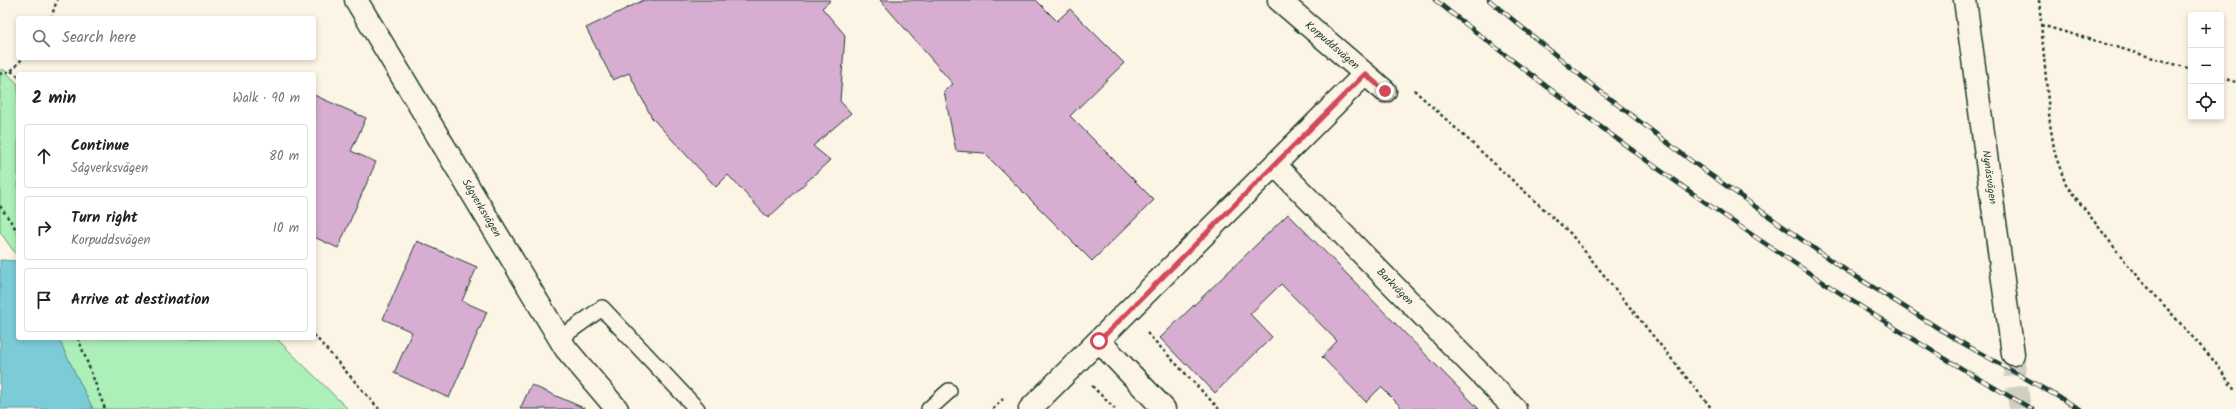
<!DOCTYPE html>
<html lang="en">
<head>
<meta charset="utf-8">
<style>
	:root { --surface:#fff; --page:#f2f2f2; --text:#222; --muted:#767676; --line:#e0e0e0 }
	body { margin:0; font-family:Kalam,sans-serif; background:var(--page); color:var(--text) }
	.controls { position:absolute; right:12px; top:12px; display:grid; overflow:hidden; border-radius:4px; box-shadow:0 2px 6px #0003 }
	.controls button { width:36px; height:36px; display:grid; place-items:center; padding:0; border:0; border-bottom:1px solid var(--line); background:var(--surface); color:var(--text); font:20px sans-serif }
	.stop { position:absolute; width:12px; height:12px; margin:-9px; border:3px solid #d1495b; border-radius:50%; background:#fff }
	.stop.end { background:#d1495b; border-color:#fff; box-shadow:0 1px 4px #0008 }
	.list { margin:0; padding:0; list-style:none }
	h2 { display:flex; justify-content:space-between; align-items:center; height:52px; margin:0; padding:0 16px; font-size:17px }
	h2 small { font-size:13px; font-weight:400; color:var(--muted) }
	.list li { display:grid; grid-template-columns:26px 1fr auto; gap:12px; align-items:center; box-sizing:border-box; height:64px; margin:0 8px 8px; padding:0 8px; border:1px solid var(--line); border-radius:4px }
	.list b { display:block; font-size:15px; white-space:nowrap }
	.list p { margin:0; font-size:13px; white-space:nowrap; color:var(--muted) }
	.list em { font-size:13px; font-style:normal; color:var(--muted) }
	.icon { flex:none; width:22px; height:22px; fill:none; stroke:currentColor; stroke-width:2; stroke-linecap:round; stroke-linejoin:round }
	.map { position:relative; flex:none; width:2236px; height:409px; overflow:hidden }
	.search { position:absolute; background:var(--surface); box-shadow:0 2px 6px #0003; left:16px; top:16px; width:300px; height:44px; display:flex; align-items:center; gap:10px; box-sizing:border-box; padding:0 14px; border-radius:4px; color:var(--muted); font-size:15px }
	.panel { position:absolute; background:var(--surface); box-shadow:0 2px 6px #0003; left:16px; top:72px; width:300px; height:268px; border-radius:4px }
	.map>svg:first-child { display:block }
</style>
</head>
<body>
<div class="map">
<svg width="2236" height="409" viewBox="0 0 2236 409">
	<rect width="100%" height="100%" fill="#fcf5e5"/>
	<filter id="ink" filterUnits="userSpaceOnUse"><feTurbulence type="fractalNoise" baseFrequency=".025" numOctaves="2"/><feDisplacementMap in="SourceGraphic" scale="8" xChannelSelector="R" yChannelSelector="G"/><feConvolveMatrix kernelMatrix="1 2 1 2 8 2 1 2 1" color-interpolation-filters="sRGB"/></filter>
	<g filter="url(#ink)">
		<path fill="#adefb9" stroke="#669676" d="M3 69 18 84V257L0 232V71Z
			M58 338H276L348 409H93Z"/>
		<path fill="#7cccd8" stroke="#579396" d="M0 260 18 261V338H58L93 409H0Z"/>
		<path fill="#d8add2" stroke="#1f3d34" d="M644 0H831L822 8 845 35 840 101 851 113 813 146 830 160 768 218 728 175 716 187 652 118 629 73 613 80 586 28Z
			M880 0H1036L1057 21 1070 9 1124 63 1070 116 1154 200 1092 261 984 153 956 151 944 91 953 84Z
			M314 95 366 118 351 151 376 162 338 248 314 237Z
			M1288 214 1392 320 1479 409H1403L1381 387 1366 402 1322 357 1337 341 1281 284 1250 314 1272 337 1215 393 1187 363 1186 365 1160 338Z
			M417 241 477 267 462 301 487 312 449 398 394 373 412 332 383 319Z
			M531 385 586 409H520Z"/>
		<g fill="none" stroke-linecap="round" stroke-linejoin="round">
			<path stroke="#d0d0c2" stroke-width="22" stroke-dasharray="22 11" stroke-linecap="butt" d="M2013 354 2020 409"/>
			<g stroke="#1f3d34" stroke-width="18">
				<path id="service" d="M559 339 602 308 697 409
					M929 409 949 391"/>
			</g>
			<g stroke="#1f3d34" stroke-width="25">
				<g id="minor">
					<path id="s1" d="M356 0 566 349 617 409"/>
					<path id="s2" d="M1279 0 1385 91"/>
					<path id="s3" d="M1275 165 1515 409"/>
					<path d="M1099 341 1164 409"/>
					<path d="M1030 409 1365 74"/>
				</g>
			</g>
			<g stroke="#1f3d34" stroke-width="25">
				<g id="tertiary">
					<path id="s4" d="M1965 0 2013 354"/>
				</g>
			</g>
			<path stroke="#1f3d34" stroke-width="2.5" stroke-dasharray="3 3" stroke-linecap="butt" d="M2039 0 2050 124 2055 154 2066 185 2128 265 2214 361 2236 392
				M51 18 57 0
				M2041 25 2191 69
				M11 71 18 76
				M0 74 11 71 23 58
				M2221 78 2236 82
				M1414 90 1570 233 1712 409
				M0 206 18 232
				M1147 333 1219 409
				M314 335 379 409
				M78 338 105 409
				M1092 386 1115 409
				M993 409 1003 399"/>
			<use href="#service" stroke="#fcf5e5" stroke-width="15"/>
			<use href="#minor" stroke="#fcf5e5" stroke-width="22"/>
			<use href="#tertiary" stroke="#fcf5e5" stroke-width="22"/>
			<g stroke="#1f3d34" stroke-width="4.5">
				<path id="rail" d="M1435 0C1625 150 1821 291 2032 409
					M1489 0 1592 85 1694 163 1836 264 1957 340 2080 409"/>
			</g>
			<use href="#rail" stroke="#fcf5e5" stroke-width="3" stroke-dasharray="9" stroke-linecap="butt"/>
		</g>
	</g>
	<g fill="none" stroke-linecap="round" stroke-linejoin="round" filter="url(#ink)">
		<path stroke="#d1495b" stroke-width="5" d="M1099 341 1365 74 1385 91"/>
	</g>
	<g text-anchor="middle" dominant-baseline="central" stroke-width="4" stroke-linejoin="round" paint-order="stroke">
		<g font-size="11" fill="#1f3d34" stroke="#fcf5e5">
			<text stroke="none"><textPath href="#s2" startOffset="70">Korpuddsvägen</textPath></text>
			<text stroke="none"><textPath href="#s4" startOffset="179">Nynäsvägen</textPath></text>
			<text stroke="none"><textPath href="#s1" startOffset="243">Sågverksvägen</textPath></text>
			<text stroke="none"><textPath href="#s3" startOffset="171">Barkvägen</textPath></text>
		</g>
	</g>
</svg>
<div class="controls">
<button>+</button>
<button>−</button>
<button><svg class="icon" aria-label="locate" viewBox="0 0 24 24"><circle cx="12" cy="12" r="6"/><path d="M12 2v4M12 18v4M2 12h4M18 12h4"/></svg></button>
</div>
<div class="stop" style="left:1099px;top:341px"></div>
<div class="stop end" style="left:1385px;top:91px"></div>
<div class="search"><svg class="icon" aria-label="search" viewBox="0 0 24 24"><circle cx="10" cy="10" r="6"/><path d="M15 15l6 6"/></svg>Search here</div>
<section class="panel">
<h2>2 min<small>Walk · 90 m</small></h2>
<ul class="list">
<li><svg class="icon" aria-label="ahead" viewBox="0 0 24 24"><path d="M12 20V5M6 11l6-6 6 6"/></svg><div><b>Continue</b><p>Sågverksvägen</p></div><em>80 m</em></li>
<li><svg class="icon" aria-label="right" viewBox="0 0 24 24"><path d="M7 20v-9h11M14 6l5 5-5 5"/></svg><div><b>Turn right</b><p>Korpuddsvägen</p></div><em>10 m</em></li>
<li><svg class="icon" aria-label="arrive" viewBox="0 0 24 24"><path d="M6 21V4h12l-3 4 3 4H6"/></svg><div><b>Arrive at destination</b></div></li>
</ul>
</section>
</div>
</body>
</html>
